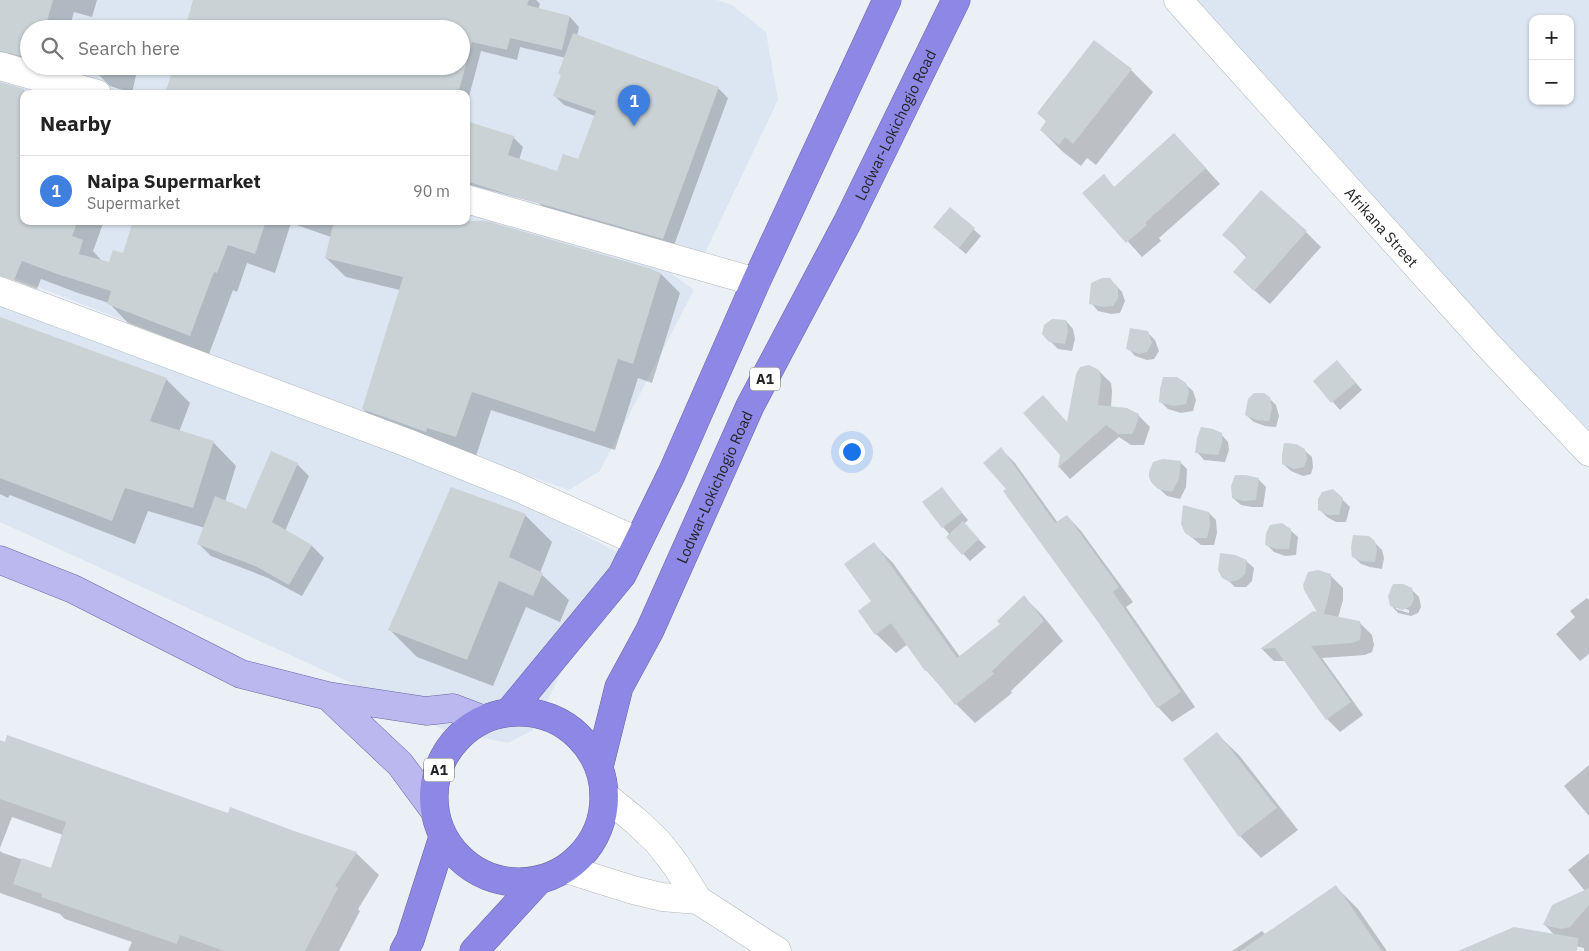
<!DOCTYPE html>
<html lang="en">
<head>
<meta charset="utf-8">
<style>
	:root { --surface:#fff; --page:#f2f2f2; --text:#222; --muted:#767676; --line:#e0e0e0; --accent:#8f791e }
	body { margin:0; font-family:"IBM Plex Sans",sans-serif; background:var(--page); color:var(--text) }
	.controls { position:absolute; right:15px; top:15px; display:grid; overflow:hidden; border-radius:10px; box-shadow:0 1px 4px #0004 }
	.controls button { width:45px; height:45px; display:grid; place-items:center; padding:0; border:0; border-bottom:1px solid var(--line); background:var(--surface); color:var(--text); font:25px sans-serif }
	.you { position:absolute; left:851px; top:451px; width:18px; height:18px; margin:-12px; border:4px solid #fff; border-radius:50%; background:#1a73e8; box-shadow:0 0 0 8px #1a73e833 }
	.badge { display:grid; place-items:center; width:32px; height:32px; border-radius:50%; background:var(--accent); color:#fff; font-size:16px; font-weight:700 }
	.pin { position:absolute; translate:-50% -41px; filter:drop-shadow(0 1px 2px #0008) }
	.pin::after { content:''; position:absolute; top:26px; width:18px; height:15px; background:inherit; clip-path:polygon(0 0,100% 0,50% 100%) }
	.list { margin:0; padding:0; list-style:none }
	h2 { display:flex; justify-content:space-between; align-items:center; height:65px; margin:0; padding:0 20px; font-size:21px }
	h2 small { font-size:16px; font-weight:400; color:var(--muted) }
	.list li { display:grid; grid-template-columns:32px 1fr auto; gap:15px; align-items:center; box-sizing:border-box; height:70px; padding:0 20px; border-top:1px solid var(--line) }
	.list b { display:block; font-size:19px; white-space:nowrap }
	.list p { margin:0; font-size:16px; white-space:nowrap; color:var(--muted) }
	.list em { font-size:16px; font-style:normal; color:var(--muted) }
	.icon { flex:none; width:28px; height:28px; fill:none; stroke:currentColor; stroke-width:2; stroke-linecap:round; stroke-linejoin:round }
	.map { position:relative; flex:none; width:1589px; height:951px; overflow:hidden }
	.search { position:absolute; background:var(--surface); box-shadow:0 1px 4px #0004; left:20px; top:20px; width:450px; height:55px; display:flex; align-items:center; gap:12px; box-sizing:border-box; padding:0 18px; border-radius:28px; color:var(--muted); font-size:19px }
	.panel { position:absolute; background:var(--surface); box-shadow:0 1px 4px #0004; left:20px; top:90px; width:450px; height:135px; border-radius:10px }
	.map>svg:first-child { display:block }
</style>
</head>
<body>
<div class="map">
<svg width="1589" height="951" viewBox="0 0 1589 951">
	<rect width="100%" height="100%" fill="#ebf0f6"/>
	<path fill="#dce6f2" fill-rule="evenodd" d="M0 0H717L732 5 766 32 778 100 705 253 663 247 466 190V94H133L52 76 0 60ZM29 29H461V66H29Z
		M1189 0H1589V431L1510 348ZM1533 19H1570V101H1533Z
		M0 76 63 94H24V221H466V206L656 262 694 290 600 471 569 490 442 446 0 272Z
		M0 303 511 497 619 553 533 730 508 743 444 730 347 681 0 522Z"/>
	<path fill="#0003" fill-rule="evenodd" d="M0 0H97L92 17 74 12 69 29H29V66H59L58 73 0 74Z
		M195 0H536L540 4 538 9 570 17 579 27 577 36 718 88 728 98 673 248 548 212 539 203 466 184V122L513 137 523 147 519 160 558 173 579 161 595 116 564 105 554 95 562 76 566 58 520 47 517 60 481 51 466 108V94H182L461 66V29Z
		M96 66H138L132 93 110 86 95 71Z
		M1131 70 1153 92 1096 165 1087 158 1081 166 1063 152 1041 130 1047 122 1038 113Z
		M0 94 24 221H104L93 251 101 260 110 264 123 255 134 221H461L652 270 661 274 680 293 652 383 638 378 615 450 491 410 476 456 382 428 363 409 400 290 346 277 326 258 331 237 291 223 275 273 247 263 237 292 233 290 209 354 128 323 109 303 78 293 41 279 37 289 0 275Z
		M1189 150 1220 184 1159 238 1161 241 1142 257 1084 193 1104 176 1115 188Z
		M951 209 981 236 966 254 942 234Z
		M1306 232 1321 247 1270 304 1250 287 1247 258 1224 235Z
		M1115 284 1122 292 1125 301 1120 313 1111 314 1098 311 1091 303Z
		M0 318 166 379 190 403 179 432 213 442 236 466 225 502 247 510 297 464 309 476 285 531 312 546 324 558 302 596 268 578 211 556 199 544 205 528 148 511 135 544 10 495 8 498 0 494Z
		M1066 321 1073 329 1075 339 1072 351 1058 349 1050 341Z
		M1147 332 1155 340 1159 351 1154 359 1147 360 1135 356 1128 348Z
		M1344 369 1362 390 1340 410 1314 381Z
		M1099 371 1111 383 1112 391 1111 408 1138 415 1150 427 1144 445H1131L1119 437 1070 479 1059 467 1068 423Z
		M1185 384 1193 391 1196 400 1193 411 1181 413 1168 409 1161 402Z
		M1269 398 1276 405 1279 416 1276 427 1265 426 1254 422 1246 415Z
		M1221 434 1228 442 1229 450 1225 462 1204 460 1197 452Z
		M1001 449 1015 463 1058 523 1067 516 1081 531 1133 602 1126 607 1195 707 1172 722 1158 707 1008 489Z
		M1304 450 1312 457 1313 467 1311 474 1303 476 1291 471 1283 464Z
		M1180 462 1187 469 1186 487 1180 499 1167 496 1152 482Z
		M1258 479 1266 487 1263 507H1252L1241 505 1233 498Z
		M452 488 525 515 552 542 540 573 569 600 560 622 526 607 493 686 417 657 390 630Z
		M942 489 968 520 964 524 986 547 970 561 947 537 950 535 943 527Z
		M1342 499 1350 507 1346 522H1336L1327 517 1319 509Z
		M1209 513 1216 520 1217 533 1214 545H1201L1189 535Z
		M1290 530 1298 537 1296 555 1285 556 1274 552 1266 544Z
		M1374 542 1382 550 1384 558 1382 569 1370 567 1361 564 1354 557Z
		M874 544 893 563 960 657 1002 624 1024 597 1043 616 1063 641 1011 691 1012 693 975 723 956 704 926 670 908 644 896 653 876 634 873 601Z
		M1246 561 1254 568 1252 581 1246 587H1235L1221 574Z
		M1330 575 1343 588V600L1338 618 1359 622 1372 635 1374 645 1372 652 1365 655 1322 658 1363 715 1340 732 1327 719 1286 661H1274L1262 649 1313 613 1319 614Z
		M1403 585 1411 589 1419 597 1421 607 1418 613 1411 616 1398 613 1391 605 1390 596 1392 586ZM1396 606 1409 610V613L1396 609Z
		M1587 598 1589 600V654L1580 661 1556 634 1575 617 1570 611Z
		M1217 734 1239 755 1298 830 1261 858 1240 836Z
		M0 742 229 814 294 832 356 853 379 875 358 909 360 911 339 951H128L132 942 65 919 60 914 0 893V851L3 853 51 869 63 835 12 817 0 848Z
		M1589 765V816L1564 786Z
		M1589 853V951H1584V948L1562 943 1544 924 1585 891 1568 870Z
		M1336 887 1358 909 1387 951H1232L1262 931 1266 935Z"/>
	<path fill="#cad2d5" d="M0 0H53L45 29H29V58L0 51Z
		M193 0H529L527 5 570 16 562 50 510 38 507 50 472 42 458 94H165L174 66H461V29H185Z
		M573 33 719 87 663 239 510 195 466 181V121L514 136 508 155 557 171 563 154 578 159 596 111 553 96 561 75 558 74Z
		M1094 40 1132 69 1073 144 1065 137 1059 145 1040 130 1046 121 1037 113Z
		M0 82 24 89V221H78L72 236 83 240 79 254 109 262 113 250 123 253 133 221H266L255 254 228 245 217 273 214 272 190 336 107 304 111 291 57 274 22 261 14 280 0 276Z
		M1174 133 1206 168 1145 223 1147 225 1126 243 1082 193 1104 174 1114 187Z
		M1261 190 1307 231 1254 291 1233 272 1247 256 1222 235Z
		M950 207 975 228 959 248 933 227Z
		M334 221H487L652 269V270L661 273 633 364 618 359 595 432 472 392 456 437 427 428 426 432 362 409 403 277 325 258Z
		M1102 278H1110L1118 288V298L1113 306 1103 307 1089 304 1091 283Z
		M0 317 167 378 150 421 214 441 193 508 125 488 112 521 0 478Z
		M1052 319 1066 320 1068 331 1065 344 1049 342 1042 334 1044 325Z
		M1130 328 1148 331 1152 343 1147 352 1139 354 1126 349Z
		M1337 360 1356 383 1331 403 1313 381Z
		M1089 365 1099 370 1101 379 1098 405 1127 408 1139 414 1136 426 1132 434H1118L1106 425 1058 468 1060 455 1023 413 1043 395 1067 422 1076 374 1080 367Z
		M1163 377H1177L1186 383 1189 392 1186 404 1173 406 1159 402 1160 389Z
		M1254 393H1264L1270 397 1272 408 1269 421 1257 420 1245 415 1248 399Z
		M1201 427 1213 429 1222 433V443L1218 455 1195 453 1197 438Z
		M1284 443 1296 444 1305 449 1307 459 1304 467 1294 469 1282 464V455Z
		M1001 447 1055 523 1067 515 1119 587 1113 592 1181 692 1157 708 1098 622 1003 491 1006 489 983 463Z
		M271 451 298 463 272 522 312 545 289 585 255 566 197 544 215 496 246 509Z
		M1163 459 1181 461 1179 479 1172 492 1158 489 1151 482 1149 477V472L1153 462Z
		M1235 475H1246L1259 478 1256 500 1244 501 1232 498 1231 486Z
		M451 487 526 514 509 557 543 573 533 596 499 581 467 660 388 630Z
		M942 487 962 513 942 528 922 502Z
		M1333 489 1343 498 1339 515H1328L1318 510V499L1322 492Z
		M1183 505 1209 512 1210 525 1207 538H1193L1185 533 1181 524Z
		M963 521 979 539 962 555 946 537Z
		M1282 523 1291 529V537L1289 549H1277L1265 545 1266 533 1270 525Z
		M1353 535 1369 536 1375 541 1377 550 1375 562 1361 561 1352 557 1351 548Z
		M874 542 957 658 1000 624 997 621 1024 595 1044 621 992 671 994 674 955 705 927 670 925 671 891 623 875 635 858 611 871 601 844 564Z
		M1220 553 1235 555 1247 560 1245 574 1242 577 1238 580 1230 582 1222 578 1218 570Z
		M1318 570 1331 574V586L1324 614 1360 621 1361 631 1360 640 1352 643 1311 646 1351 702 1326 720 1275 648 1260 649 1313 611 1317 612 1304 590 1303 585 1308 572Z
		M1393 584H1403L1412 588 1414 599 1411 606 1403 610 1390 606 1388 596Z
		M1217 732 1277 808 1239 837 1183 759Z
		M7 735 228 813 230 807 294 831 357 852 335 886 338 888 305 951H224L180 935 177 944 41 897 42 894 13 884 22 858 51 868 66 822 0 799V740L5 742Z
		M1336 885 1382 951H1240Z
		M1589 888V905L1570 927 1561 929 1543 925 1552 905Z
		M1514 927 1578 938 1577 951H1458Z"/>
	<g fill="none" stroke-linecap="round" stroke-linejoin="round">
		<g stroke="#b2b7bc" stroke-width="29">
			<g id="minor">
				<path id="s1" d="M1178 0 1487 344 1589 452"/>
				<path d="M0 66 97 94"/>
				<path d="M466 199 756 282"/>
				<path d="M0 291 405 442 517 487 637 541"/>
				<path d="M604 795 637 822 658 842 676 865 698 900 777 951"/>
				<path d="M566 869 633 890 662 897 698 900"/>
			</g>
		</g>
		<g stroke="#6865a3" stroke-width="29">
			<path id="major" d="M0 560 73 589 241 674 328 696 426 711 453 708 482 719
				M328 696 400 764 434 810"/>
		</g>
		<g stroke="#6865a3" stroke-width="29">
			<g id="highway">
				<path d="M509 712 622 575 672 473 756 282 887 0"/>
				<circle cx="519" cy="797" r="85"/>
				<path id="s2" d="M599 767 619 687 650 630 750 406 847 223 956 0"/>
				<path d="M404 951 410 940 443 837"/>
				<path d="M474 951 539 880"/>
			</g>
		</g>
		<use href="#minor" stroke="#fff" stroke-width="28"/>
		<use href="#major" stroke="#bbb8f0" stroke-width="28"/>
		<use href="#highway" stroke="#8d88e6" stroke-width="28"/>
	</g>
	<g text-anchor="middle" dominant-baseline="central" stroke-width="4.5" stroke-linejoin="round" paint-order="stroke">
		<g fill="#fff" stroke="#646667" stroke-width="1">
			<rect x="750" y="367.5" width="30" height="23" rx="4"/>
			<rect x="424" y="758.5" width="30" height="23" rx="4"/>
		</g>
		<g font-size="14" font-weight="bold" fill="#222426">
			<text x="765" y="379">A1</text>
			<text x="439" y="770">A1</text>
		</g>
		<g font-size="15" fill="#222426" stroke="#fff">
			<text stroke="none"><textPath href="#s2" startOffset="709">Lodwar-Lokichogio Road</textPath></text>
			<text stroke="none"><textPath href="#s1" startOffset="305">Afrikana Street</textPath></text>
			<text stroke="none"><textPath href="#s2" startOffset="304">Lodwar-Lokichogio Road</textPath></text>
		</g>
	</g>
</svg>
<div class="controls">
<button>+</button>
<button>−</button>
</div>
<div class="you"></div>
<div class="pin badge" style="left:634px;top:126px;background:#3f7fe0">1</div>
<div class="search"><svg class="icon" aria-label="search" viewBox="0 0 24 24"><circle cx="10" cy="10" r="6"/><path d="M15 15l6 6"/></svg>Search here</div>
<section class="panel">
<h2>Nearby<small></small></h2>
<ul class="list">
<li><span class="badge" style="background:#3f7fe0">1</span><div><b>Naipa Supermarket</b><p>Supermarket</p></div><em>90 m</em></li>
</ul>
</section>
</div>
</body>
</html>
